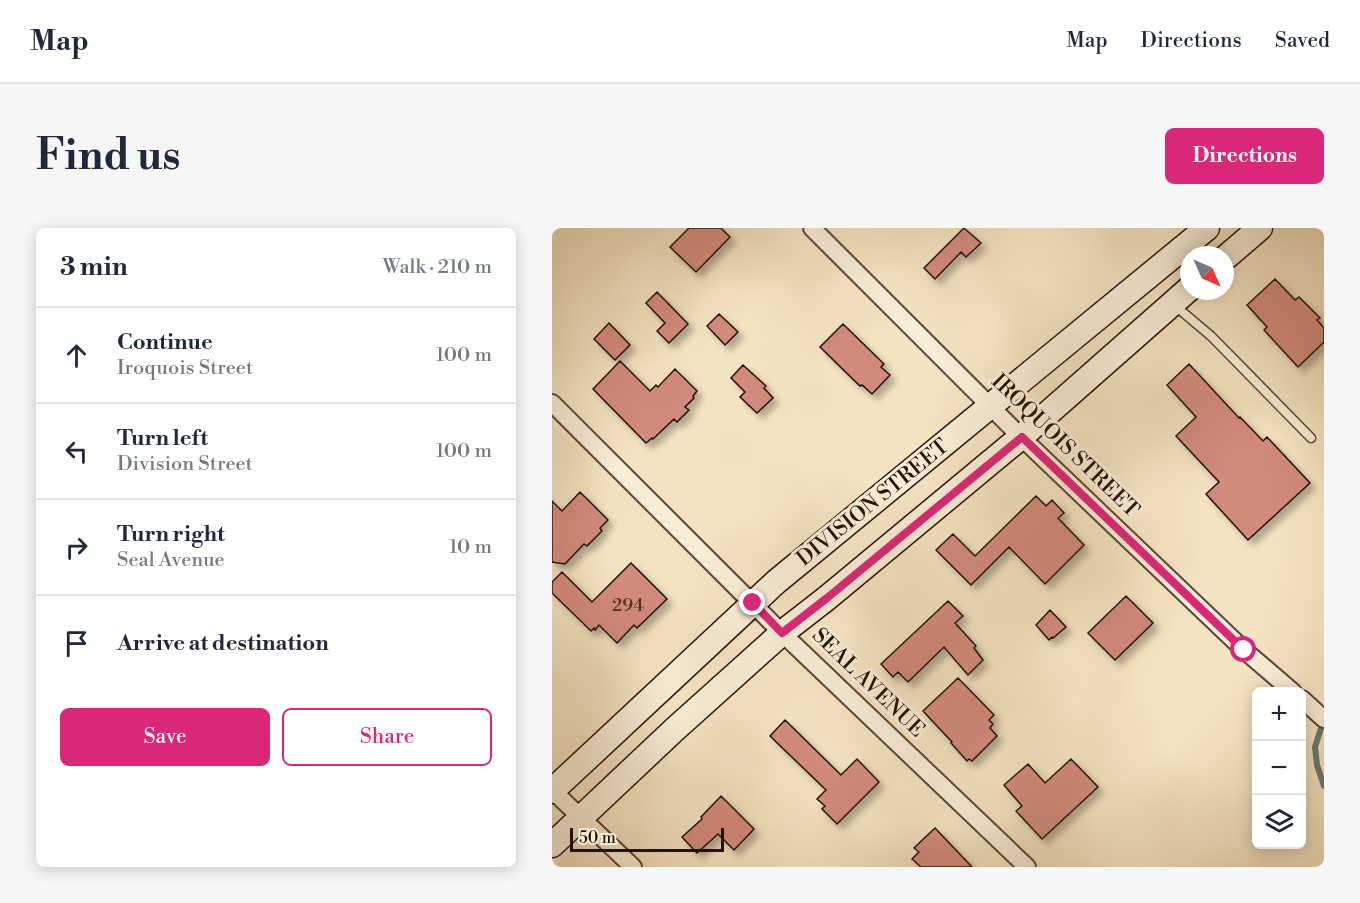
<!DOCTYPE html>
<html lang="en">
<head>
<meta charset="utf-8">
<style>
	:root { --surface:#fff; --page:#f6f6f7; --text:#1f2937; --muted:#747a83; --line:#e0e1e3; --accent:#db2777 }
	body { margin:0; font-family:"Libre Bodoni",serif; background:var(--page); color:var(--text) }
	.controls { position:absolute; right:18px; bottom:18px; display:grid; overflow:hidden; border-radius:9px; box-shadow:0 3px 15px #0003 }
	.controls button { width:54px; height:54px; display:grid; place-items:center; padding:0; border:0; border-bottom:2px solid var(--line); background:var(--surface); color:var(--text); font:30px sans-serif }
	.compass { position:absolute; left:628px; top:18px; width:54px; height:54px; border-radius:50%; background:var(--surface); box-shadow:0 3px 15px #0003; rotate:135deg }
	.scale { position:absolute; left:18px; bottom:15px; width:154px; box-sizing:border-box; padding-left:6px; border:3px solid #241107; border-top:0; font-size:16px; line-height:21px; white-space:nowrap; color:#241107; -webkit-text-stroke:4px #f8edd7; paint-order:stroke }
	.stop { position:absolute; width:18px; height:18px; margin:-14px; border:4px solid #db2777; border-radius:50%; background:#fff }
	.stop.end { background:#db2777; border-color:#fff; box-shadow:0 2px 6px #0008 }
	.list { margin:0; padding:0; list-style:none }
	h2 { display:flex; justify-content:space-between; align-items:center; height:78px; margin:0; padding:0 24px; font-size:26px }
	h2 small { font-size:20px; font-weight:400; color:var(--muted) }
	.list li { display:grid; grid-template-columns:39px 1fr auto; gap:18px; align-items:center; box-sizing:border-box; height:96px; padding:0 24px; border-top:2px solid var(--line) }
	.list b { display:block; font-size:22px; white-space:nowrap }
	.list p { margin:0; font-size:20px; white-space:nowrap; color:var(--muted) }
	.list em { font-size:20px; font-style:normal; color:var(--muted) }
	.actions { display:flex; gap:12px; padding:18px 24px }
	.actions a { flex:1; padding:14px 0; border:2px solid var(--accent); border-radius:9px; text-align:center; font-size:21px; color:var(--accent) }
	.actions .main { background:var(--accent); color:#fff }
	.icon { flex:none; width:33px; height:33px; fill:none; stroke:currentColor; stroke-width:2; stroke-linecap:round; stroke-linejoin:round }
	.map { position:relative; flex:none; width:772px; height:639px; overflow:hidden; border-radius:9px }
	header { display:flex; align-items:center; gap:36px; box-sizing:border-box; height:84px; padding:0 30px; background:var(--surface); border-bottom:2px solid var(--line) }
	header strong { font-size:28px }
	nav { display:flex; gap:33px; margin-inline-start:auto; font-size:21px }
	.intro { display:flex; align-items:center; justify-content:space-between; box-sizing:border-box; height:144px; padding:0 36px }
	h1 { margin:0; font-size:42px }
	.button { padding:15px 27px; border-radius:9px; background:var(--accent); color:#fff; font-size:21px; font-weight:700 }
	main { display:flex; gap:36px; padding:0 36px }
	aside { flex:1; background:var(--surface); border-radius:9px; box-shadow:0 3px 15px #0003 }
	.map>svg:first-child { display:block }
</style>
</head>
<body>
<header>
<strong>Map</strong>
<nav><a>Map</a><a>Directions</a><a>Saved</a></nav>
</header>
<div class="intro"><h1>Find us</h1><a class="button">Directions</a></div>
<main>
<aside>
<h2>3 min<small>Walk · 210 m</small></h2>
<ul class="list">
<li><svg class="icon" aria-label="ahead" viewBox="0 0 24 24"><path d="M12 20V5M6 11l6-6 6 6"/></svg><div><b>Continue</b><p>Iroquois Street</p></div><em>100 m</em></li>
<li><svg class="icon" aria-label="left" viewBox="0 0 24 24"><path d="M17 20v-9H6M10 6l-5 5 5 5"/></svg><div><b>Turn left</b><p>Division Street</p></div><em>100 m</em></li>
<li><svg class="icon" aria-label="right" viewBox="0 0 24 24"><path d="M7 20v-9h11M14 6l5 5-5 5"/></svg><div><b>Turn right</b><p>Seal Avenue</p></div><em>10 m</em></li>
<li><svg class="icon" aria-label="arrive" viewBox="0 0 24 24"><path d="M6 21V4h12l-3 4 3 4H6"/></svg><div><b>Arrive at destination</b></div></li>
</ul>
<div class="actions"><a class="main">Save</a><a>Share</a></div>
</aside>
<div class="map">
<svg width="772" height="639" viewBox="0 0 772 639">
	<defs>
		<filter id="shadow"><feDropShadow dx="5.5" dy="5.5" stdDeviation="3" flood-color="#0004"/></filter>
	</defs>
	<rect width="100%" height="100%" fill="#f4e3c2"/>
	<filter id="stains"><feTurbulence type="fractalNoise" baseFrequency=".00333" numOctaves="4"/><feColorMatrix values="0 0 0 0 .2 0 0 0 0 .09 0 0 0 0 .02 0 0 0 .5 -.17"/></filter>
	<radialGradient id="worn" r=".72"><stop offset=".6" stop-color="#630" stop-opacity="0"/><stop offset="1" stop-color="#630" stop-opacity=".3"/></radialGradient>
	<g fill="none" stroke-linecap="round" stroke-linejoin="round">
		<path stroke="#6c796d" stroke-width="6" d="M772 491 763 519 765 537 772 558"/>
	</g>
	<path fill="#d28a7c" stroke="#241107" stroke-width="1.5" filter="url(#shadow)" d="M137 0H169L178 9 144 44 118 19Z
		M412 0 429 15 414 29 409 24 383 51 372 40Z
		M723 51 743 72 747 69 768 90 765 92 772 100V114L746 139 712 102 715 99 695 77Z
		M105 64 136 96 117 115 105 103 113 95 94 75Z
		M167 86 186 104 173 117 155 98Z
		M57 95 78 117 63 132 42 111Z
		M291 96 332 136 329 139 338 147 320 166 310 157 308 158 268 119Z
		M68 133 98 163 104 157 106 159 123 141 145 163 141 168 142 170 133 179 137 182 125 194 122 191 101 211 100 210 94 215 41 161Z
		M637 136 687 190 688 189 711 213 715 209 758 255 696 312 654 266 667 254 624 208 644 189 615 157Z
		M191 137 214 158 212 160 221 170 205 185 188 169 193 164 179 150Z
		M28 264 56 292 48 300 50 303 35 318 32 316 13 336 0 334V273L10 283Z
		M484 268 494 278 500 272 512 285 506 290 532 317 493 356 457 319 419 357 384 322 401 306 423 328Z
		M79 335 115 371 85 400 82 397 65 415 47 397 43 402 42 400 39 403 0 365V354L10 344 40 374Z
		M574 368 601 395 563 432 536 405Z
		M396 373 411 388 403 395 424 418 422 420 431 432 416 447 392 419 356 454 346 444 341 449 329 436Z
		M498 382 514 399 501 410 500 409 497 412 484 397Z
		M406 450 442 487 437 492 441 496 438 500 445 508 420 533 417 531 415 533 399 515 400 514 371 483Z
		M233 492 289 547 305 531 327 554 285 596 270 581 273 578 265 571 274 562 218 508Z
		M519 531 546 559 490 611 464 583 470 578 452 557 476 536 493 555Z
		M169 568 202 601 182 622 166 606 145 625 130 609 150 591 149 589Z
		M383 600 420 639H369L360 631 367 624 362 620Z"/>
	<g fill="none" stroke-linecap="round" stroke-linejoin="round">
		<g stroke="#584636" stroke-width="11">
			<path id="service" d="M621 76 659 108 759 210"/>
		</g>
		<g stroke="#584636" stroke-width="20">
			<path id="minor" d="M260 0 469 209 692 422 741 464
				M0 175 230 405 475 639
				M750 471 772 491
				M0 562 81 639"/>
		</g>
		<g stroke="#241107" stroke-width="27">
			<path id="secondary" d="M673 30 708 0
				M0 563 224 354 655 0
				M0 617 122 502 230 405 275 370 469 209 637 61"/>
		</g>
		<use href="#service" stroke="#f8edd7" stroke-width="8"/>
		<use href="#minor" stroke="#f8edd7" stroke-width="16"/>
		<use href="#secondary" stroke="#f8edd7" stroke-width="24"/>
	</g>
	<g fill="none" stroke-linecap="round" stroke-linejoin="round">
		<path stroke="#db2777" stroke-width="8" d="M201 375 230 405 275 370 470 209 692 422"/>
	</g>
	<g text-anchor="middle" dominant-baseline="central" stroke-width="6" stroke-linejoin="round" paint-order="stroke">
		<g font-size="18" fill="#502f24">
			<text x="76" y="377">294</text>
		</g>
		<g font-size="21" fill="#241107" stroke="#f8edd7">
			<text transform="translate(513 218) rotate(44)">IROQUOIS STREET</text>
			<text transform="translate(321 275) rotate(-39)">DIVISION STREET</text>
			<text transform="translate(316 455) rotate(44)">SEAL AVENUE</text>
		</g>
	</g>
	<rect width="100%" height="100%" filter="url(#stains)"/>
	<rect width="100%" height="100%" fill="url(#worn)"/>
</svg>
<div class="controls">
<button>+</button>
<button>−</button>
<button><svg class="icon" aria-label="layers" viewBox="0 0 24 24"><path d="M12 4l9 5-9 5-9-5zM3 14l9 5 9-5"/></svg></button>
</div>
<svg class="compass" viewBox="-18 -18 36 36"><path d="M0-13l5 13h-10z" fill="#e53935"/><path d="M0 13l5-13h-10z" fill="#747a83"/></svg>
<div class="scale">50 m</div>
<div class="stop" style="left:692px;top:422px"></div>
<div class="stop end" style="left:201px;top:375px"></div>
</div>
</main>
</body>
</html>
